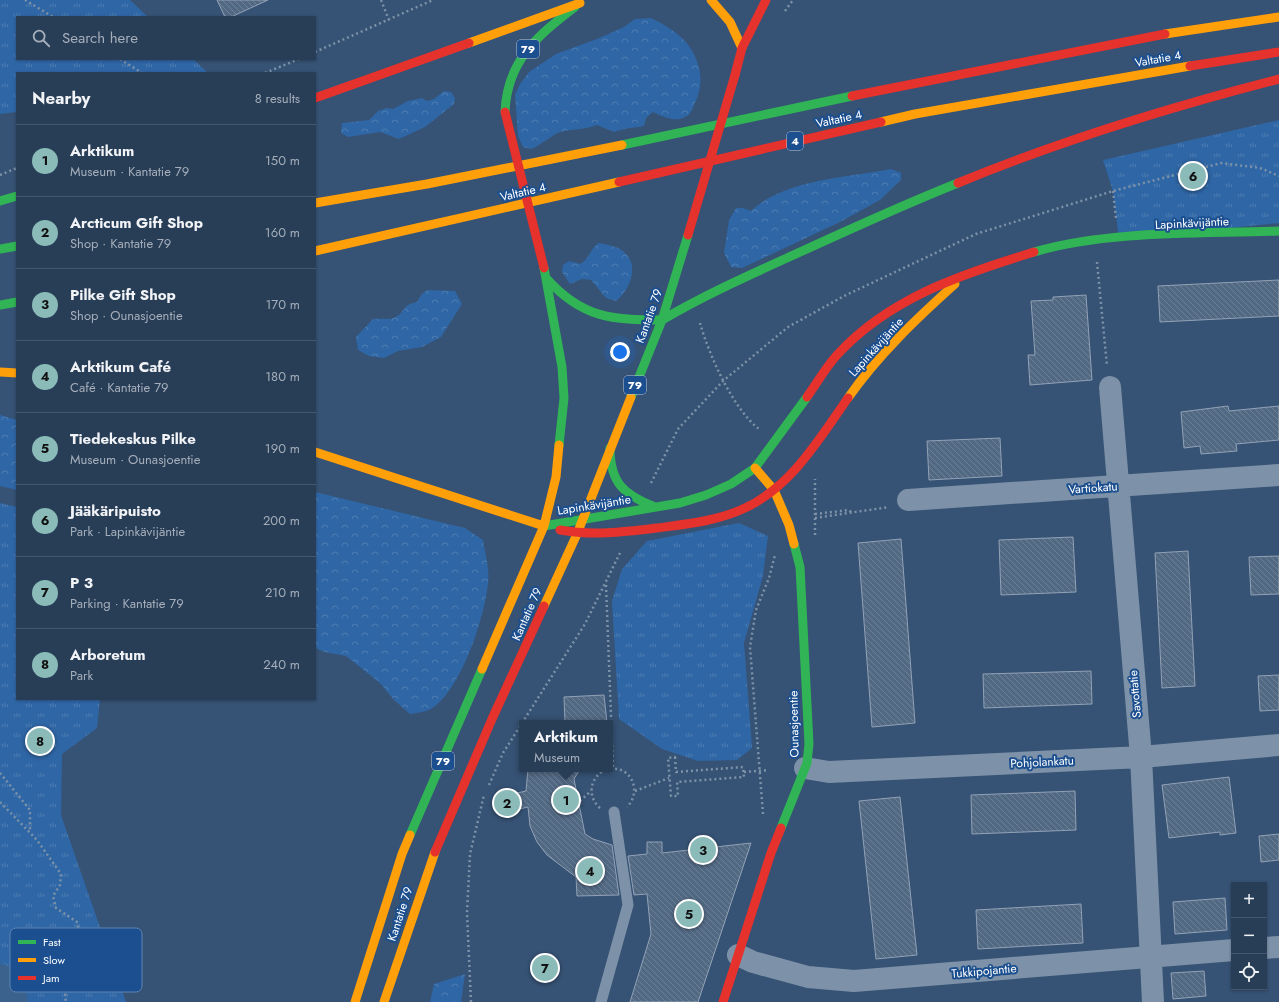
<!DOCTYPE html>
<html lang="en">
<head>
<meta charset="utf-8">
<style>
	:root { --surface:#283e57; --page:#30455d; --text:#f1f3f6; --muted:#a5aeba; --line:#44576d; --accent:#8bbbb9 }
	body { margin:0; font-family:Jost,sans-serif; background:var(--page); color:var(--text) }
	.controls { position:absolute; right:12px; bottom:12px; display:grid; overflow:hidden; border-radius:0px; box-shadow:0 1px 3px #0004 }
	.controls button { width:36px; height:36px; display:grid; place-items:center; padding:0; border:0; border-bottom:1px solid var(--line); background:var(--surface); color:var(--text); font:20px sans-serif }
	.you { position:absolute; left:620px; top:352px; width:14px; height:14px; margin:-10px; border:3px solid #fff; border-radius:50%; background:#1a73e8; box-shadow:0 0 0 6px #1a73e833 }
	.badge { display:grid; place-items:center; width:26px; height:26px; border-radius:50%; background:var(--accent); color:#111; font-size:13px; font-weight:700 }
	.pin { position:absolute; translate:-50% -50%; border:2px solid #fff; box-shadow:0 1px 4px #0006 }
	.popup { position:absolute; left:519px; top:720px; width:94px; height:52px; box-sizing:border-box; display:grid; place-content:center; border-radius:0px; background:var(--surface); filter:drop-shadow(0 1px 3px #0005); font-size:13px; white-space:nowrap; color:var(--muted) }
	.popup b { font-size:15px; color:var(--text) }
	.popup::after { content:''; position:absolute; left:50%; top:100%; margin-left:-8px; border:8px solid transparent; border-top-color:var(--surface) }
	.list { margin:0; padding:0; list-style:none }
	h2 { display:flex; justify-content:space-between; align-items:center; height:52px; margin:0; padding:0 16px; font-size:17px }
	h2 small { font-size:13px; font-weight:400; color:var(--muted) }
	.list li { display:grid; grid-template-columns:26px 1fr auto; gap:12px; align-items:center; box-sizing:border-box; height:72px; padding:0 16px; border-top:1px solid var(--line) }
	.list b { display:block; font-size:15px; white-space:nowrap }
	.list p { margin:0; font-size:13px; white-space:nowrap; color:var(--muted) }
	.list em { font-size:13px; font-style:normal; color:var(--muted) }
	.icon { flex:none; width:22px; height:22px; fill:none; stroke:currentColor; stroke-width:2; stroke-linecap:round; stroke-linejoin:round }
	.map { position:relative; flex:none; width:1279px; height:1002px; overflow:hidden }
	.search { position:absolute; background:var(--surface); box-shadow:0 1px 3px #0004; left:16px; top:16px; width:300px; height:44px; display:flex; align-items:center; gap:10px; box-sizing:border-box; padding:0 14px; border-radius:0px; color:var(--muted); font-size:15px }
	.panel { position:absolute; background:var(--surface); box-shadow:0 1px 3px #0004; left:16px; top:72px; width:300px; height:628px; border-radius:0px }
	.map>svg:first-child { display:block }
</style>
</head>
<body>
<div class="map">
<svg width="1279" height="1002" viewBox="0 0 1279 1002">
	<defs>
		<pattern id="forest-crowns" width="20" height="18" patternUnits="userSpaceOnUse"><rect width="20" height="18" fill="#2f66a5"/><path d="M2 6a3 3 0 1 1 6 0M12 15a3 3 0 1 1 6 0" fill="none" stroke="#4e7db2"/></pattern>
		<pattern id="park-tufts" width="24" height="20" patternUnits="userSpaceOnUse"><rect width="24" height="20" fill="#2f66a5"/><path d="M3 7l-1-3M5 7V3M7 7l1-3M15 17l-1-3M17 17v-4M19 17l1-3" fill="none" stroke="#4e7db2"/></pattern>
		<pattern id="building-back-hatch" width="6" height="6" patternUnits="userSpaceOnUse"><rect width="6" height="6" fill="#526984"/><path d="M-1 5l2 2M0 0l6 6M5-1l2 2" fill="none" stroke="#6c8096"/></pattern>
	</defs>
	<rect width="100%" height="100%" fill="#365274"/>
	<path fill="url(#forest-crowns)" d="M651 18C665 25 683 35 691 49 702 67 704 86 694 105 692 111 689 116 683 118 674 122 661 116 653 112L646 118 644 126C634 128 624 128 614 132L597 125C585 130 572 129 560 132 552 135 540 146 531 149L523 147 518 136 515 95 520 84 529 72 556 54 597 39 624 27 635 19Z
		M444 91 451 92 455 98 454 104 425 127 399 139 380 132 348 137 341 133 342 123 369 120 378 111 387 108 393 109 408 101 422 98 427 101 434 99Z
		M891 169 901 173V180L880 200 838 223 742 268 731 267 724 253 729 220 736 208H743L751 211C785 179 846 178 891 169Z
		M599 243C608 245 619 246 625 253 640 267 629 291 616 301L606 298 591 280 582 279 570 284 562 272 563 265 569 261 580 264C590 259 590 248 599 243Z
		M427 290 455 291 462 304 441 337 422 347 398 351 384 358 369 356 358 350 356 337 373 319C379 318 388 320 393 318 406 314 400 305 417 302L421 295Z
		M0 415 17 420V490L0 486Z
		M315 492 465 528 483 540C485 553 490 570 488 583 485 616 461 691 431 709 425 712 417 713 410 714L394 700 380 683 346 656 325 652 315 648Z
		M465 974 461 1002H430L434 984Z"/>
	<path fill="url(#park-tufts)" d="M0 0H130L148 17H17V59H193L208 73H17V112L0 114Z
		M1279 120V223L1119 239 1113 191 1103 160Z
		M0 503 17 507V699H100L97 728 62 754 61 815 126 1002H0Z
		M739 523 768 536 763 576 744 643 752 748 737 760 698 761 662 749 619 719 612 601 622 569 647 541Z"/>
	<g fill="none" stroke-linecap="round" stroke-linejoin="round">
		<path stroke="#3b618d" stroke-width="36" d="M0 982 10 1002"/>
	</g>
	<path fill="url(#building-back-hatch)" stroke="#92a2b6" d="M217 0H268L231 17H225Z
		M1279 280V316L1160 322 1158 286Z
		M1086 295 1092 380 1030 385 1028 355H1035L1031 301 1053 300V297Z
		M1228 406 1229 411 1279 406V440L1236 444 1237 451 1201 454 1200 446 1184 448 1181 412Z
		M1000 438 1002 476 929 480 927 441Z
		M1073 537 1076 592 1001 595 999 540Z
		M901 539 915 723 872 727 858 543Z
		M1188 551 1195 686 1162 688 1155 553Z
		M1279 556V594L1251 595 1249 557Z
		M1091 671 1092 704 984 708 983 674Z
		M1279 675V710L1260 711 1258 676Z
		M604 695 607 723H565L564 697Z
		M528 769H580L574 779 585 834 593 839 612 845 619 895 577 896 576 877 547 855 537 842 530 826 528 807 498 814 504 796 526 791Z
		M1229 777 1236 833 1220 835V832L1169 838 1162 785Z
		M1075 791 1076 830 972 834 971 795Z
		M900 797 917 955 876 959 859 801Z
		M1279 834V860L1261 862 1259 836Z
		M647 842H662V853L751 843 698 1002H630L651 934 647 894 634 895 628 856 647 854Z
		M1225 898 1227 930 1175 934 1173 902Z
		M1081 904 1083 943 978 949 976 910Z
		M1204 971 1206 996 1173 999 1171 973Z"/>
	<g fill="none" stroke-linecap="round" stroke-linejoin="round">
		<path stroke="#7d92a8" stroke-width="2.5" stroke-dasharray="2 3" stroke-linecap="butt" d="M25 0 53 17
			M381 0 389 20
			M785 11 793 0
			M315 52 433 0
			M120 59 142 73
			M265 73 299 59
			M0 175 17 168
			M1113 191 1116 218
			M1097 262 1107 366
			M700 323C709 355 733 409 759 429
			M651 483 678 429 723 381 788 327 844 296 976 234 1113 191 1221 163 1260 168 1279 176
			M815 514 849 510 852 513
			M815 518 889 507
			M815 535V479
			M606 585 613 768
			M675 757 676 772 743 767 744 777 677 782 678 796H671L668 758Z
			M610 769C632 766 642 792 627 807
			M744 772 769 770
			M0 773 30 810V831
			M489 785 503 753 585 624 620 553
			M635 791 669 778
			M580 801 591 791
			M0 802 37 840 61 874 60 885 53 896 56 908 77 922C85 951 61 974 66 1002
			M600 808C586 796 590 775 608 769
			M763 814 750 647 756 610 769 578 775 555
			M471 1002 467 913 470 854 484 795"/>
		<path stroke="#7d92a8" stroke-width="11" d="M601 1002 628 905 614 812"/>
		<path stroke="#7d92a8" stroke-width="22" d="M1110 387 1141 757 1153 1002
			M908 500 1279 475
			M805 768 829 772 1141 757 1279 745
			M1264 948 1279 947
			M738 955 753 962 808 977 854 981 1234 950"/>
		<path stroke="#30b455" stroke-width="9" d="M505 112C507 61 537 36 575 7
			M622 145 852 96
			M0 201 17 196
			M0 249 17 246
			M1034 252C1109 230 1201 234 1279 231
			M544 268 562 367 564 398 559 445
			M547 279C582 318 612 320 662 320
			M0 305 17 302
			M662 320C703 296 745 277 787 258 844 232 900 206 958 183
			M631 397 662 320 688 235
			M610 448C610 483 624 495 655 507
			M544 526 680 503 706 495 731 484 755 468 807 397
			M781 828 807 763 809 744 800 567 794 544
			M410 835 482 669"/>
		<path stroke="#ff9f0a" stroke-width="9" d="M711 0 730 22 742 48
			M1165 34 1279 17
			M469 43 580 3
			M881 122 915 114 1190 66
			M315 203 427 184 622 145
			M315 251 619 182
			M0 372 17 373
			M848 398C878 355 916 319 955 284
			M315 452 544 526
			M755 468 774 490 789 525 794 544
			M544 606 577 534 631 397
			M482 669 544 526 556 477 559 445
			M355 1002 402 854 410 835
			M384 1002 435 852"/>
		<path stroke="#e5322d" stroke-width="9" d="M1190 66 1279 52
			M735 75 742 48 766 0
			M852 96 1165 34
			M315 98 469 43
			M619 182 881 122
			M958 183C1062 140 1170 107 1279 79
			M807 397C817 383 826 367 837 355 889 298 962 274 1034 252
			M560 530C593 536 624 532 657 528 687 524 718 521 745 508 791 487 820 438 848 398
			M435 852 492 719 544 606
			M723 1002 771 853 781 828"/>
		<path stroke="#e5322d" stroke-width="9" d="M505 112 544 268
			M688 235 735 75"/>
	</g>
	<g text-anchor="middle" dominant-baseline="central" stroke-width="4" stroke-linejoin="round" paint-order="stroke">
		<g fill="#1b4f8f" stroke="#bbcadd" stroke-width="1">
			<rect x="517" y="40" width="22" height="18" rx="3"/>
			<rect x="787" y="132" width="16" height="18" rx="3"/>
			<rect x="624" y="376" width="22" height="18" rx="3"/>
			<rect x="432" y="752" width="22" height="18" rx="3"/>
		</g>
		<g font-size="11" font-weight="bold" fill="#fff">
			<text x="528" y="49">79</text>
			<text x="795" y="141">4</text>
			<text x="635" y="385">79</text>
			<text x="443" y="761">79</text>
		</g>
		<g font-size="12" fill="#fff" stroke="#1b4f8f">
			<text transform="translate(1158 59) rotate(-10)">Valtatie 4</text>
			<text transform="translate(839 119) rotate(-12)">Valtatie 4</text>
			<text transform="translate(523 192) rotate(-13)">Valtatie 4</text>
			<text transform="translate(1192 223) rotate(-3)">Lapinkävijäntie</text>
			<text transform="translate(649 316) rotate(-70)">Kantatie 79</text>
			<text transform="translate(876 347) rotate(-48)">Lapinkävijäntie</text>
			<text transform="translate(1093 488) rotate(-4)">Vartiokatu</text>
			<text transform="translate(594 505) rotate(-9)">Lapinkävijäntie</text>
			<text transform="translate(527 614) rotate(-66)">Kantatie 79</text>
			<text transform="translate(1135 694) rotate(-95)">Savottatie</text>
			<text transform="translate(794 724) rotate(-91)">Ounasjoentie</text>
			<text transform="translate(1042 762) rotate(-3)">Pohjolankatu</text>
			<text transform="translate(400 914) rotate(-72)">Kantatie 79</text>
			<text transform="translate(984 971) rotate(-5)">Tukkipojantie</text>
		</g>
	</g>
	<rect x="10" y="928" width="132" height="64" rx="6" fill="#1b4f8f" stroke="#5f84b1" stroke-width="1"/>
	<rect x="18" y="940" width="18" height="4" fill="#30b455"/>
	<rect x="18" y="958" width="18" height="4" fill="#ff9f0a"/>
	<rect x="18" y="976" width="18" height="4" fill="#e5322d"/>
	<g font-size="11" fill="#fff">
		<text x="43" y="946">Fast</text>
		<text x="43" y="964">Slow</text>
		<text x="43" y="982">Jam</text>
	</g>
</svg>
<div class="controls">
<button>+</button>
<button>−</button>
<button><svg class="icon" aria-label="locate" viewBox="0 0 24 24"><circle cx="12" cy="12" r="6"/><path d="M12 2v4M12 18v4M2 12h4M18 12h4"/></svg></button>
</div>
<div class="you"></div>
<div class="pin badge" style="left:566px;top:800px">1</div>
<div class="popup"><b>Arktikum</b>Museum</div>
<div class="pin badge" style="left:507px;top:803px">2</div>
<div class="pin badge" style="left:703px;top:850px">3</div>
<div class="pin badge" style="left:590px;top:871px">4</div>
<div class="pin badge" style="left:689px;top:914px">5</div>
<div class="pin badge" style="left:1193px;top:176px">6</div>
<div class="pin badge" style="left:545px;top:968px">7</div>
<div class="pin badge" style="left:40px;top:741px">8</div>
<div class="search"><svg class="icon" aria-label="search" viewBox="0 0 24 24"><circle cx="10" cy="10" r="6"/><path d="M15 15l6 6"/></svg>Search here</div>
<section class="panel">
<h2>Nearby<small>8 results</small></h2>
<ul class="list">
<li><span class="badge">1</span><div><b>Arktikum</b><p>Museum · Kantatie 79</p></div><em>150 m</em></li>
<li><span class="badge">2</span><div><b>Arcticum Gift Shop</b><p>Shop · Kantatie 79</p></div><em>160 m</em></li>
<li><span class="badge">3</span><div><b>Pilke Gift Shop</b><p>Shop · Ounasjoentie</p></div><em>170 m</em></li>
<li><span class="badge">4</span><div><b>Arktikum Café</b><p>Café · Kantatie 79</p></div><em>180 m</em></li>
<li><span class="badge">5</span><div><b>Tiedekeskus Pilke</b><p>Museum · Ounasjoentie</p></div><em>190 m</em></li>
<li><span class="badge">6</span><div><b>Jääkäripuisto</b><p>Park · Lapinkävijäntie</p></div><em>200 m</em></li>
<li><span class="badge">7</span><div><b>P 3</b><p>Parking · Kantatie 79</p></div><em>210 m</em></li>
<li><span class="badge">8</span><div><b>Arboretum</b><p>Park</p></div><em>240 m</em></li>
</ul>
</section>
</div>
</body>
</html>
